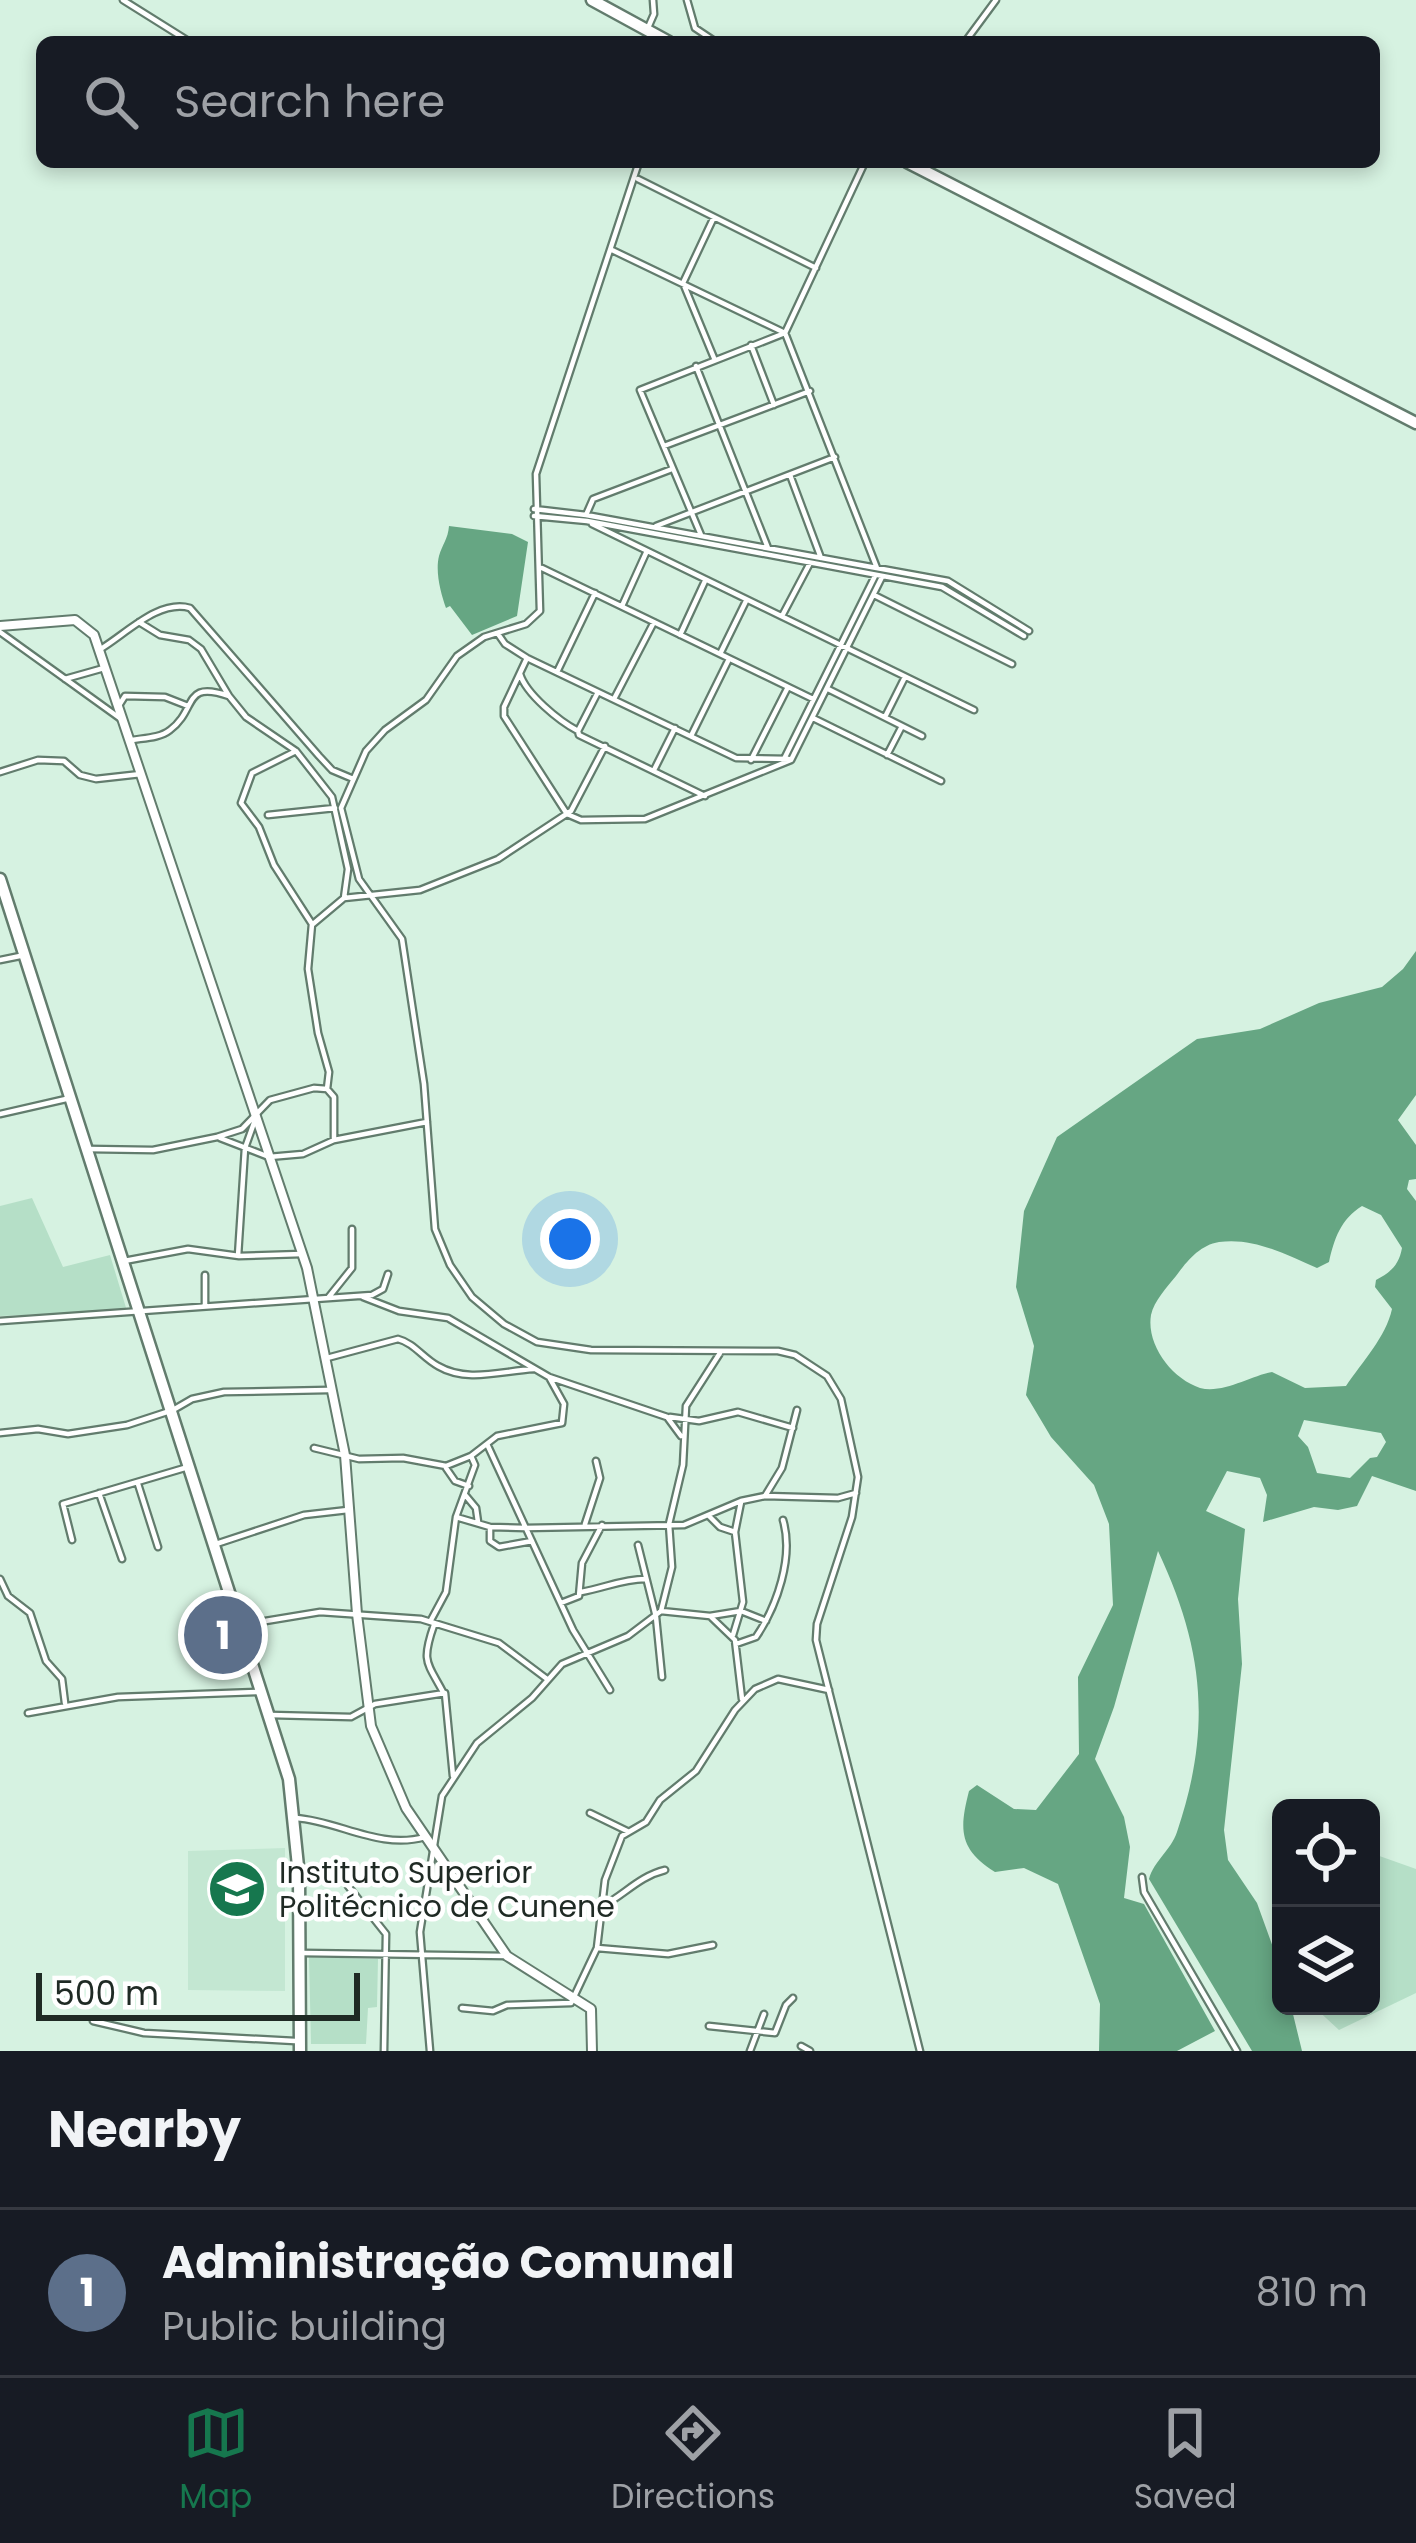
<!DOCTYPE html>
<html lang="en">
<head>
<meta charset="utf-8">
<style>
	:root { --surface:#171b24; --page:#20242c; --text:#f1f3f6; --muted:#9ea1a6; --line:#363941; --accent:#16774e }
	body { margin:0; font-family:Poppins,sans-serif; background:var(--page); color:var(--text) }
	.controls { position:absolute; right:36px; bottom:36px; display:grid; overflow:hidden; border-radius:18px; box-shadow:0 6px 18px #0003 }
	.controls button { width:108px; height:108px; display:grid; place-items:center; padding:0; border:0; border-bottom:3px solid var(--line); background:var(--surface); color:var(--text); font:60px sans-serif }
	.scale { position:absolute; left:36px; bottom:30px; width:324px; box-sizing:border-box; padding-left:12px; border:6px solid #1f2a24; border-top:0; font-size:33px; line-height:42px; white-space:nowrap; color:#1f2a24; -webkit-text-stroke:9px #fff; paint-order:stroke }
	.you { position:absolute; left:570px; top:1239px; width:42px; height:42px; margin:-30px; border:9px solid #fff; border-radius:50%; background:#1a73e8; box-shadow:0 0 0 18px #1a73e833 }
	.badge { display:grid; place-items:center; width:78px; height:78px; border-radius:50%; background:var(--accent); color:#fff; font-size:39px; font-weight:700 }
	.pin { position:absolute; translate:-50% -50%; border:6px solid #fff; box-shadow:0 3px 12px #0006 }
	.list { margin:0; padding:0; list-style:none }
	h2 { display:flex; justify-content:space-between; align-items:center; height:156px; margin:0; padding:0 48px; font-size:51px }
	h2 small { font-size:39px; font-weight:400; color:var(--muted) }
	.list li { display:grid; grid-template-columns:78px 1fr auto; gap:36px; align-items:center; box-sizing:border-box; height:168px; padding:0 48px; border-top:3px solid var(--line) }
	.list b { display:block; font-size:45px; white-space:nowrap }
	.list p { margin:0; font-size:39px; white-space:nowrap; color:var(--muted) }
	.list em { font-size:39px; font-style:normal; color:var(--muted) }
	.icon { flex:none; width:66px; height:66px; fill:none; stroke:currentColor; stroke-width:2; stroke-linecap:round; stroke-linejoin:round }
	.map { position:relative; flex:none; width:1416px; height:2051px; overflow:hidden }
	.search { position:absolute; background:var(--surface); box-shadow:0 6px 18px #0003; left:36px; right:36px; top:36px; height:132px; display:flex; align-items:center; gap:30px; box-sizing:border-box; padding:0 42px; border-radius:18px; color:var(--muted); font-size:45px }
	.sheet { height:324px; background:var(--surface) }
	nav { display:flex; justify-content:space-around; align-items:center; box-sizing:border-box; height:168px; border-top:3px solid var(--line); background:var(--surface); font-size:33px; color:var(--muted) }
	nav a { display:grid; justify-items:center; gap:6px }
	nav .on { color:var(--accent) }
	.map>svg:first-child { display:block }
</style>
</head>
<body>
<div class="map">
<svg width="1416" height="2051" viewBox="0 0 1416 2051">
	<rect width="100%" height="100%" fill="#d6f2e1"/>
	<path fill="#c3e7d2" d="M285 1848V1991L188 1990V1851Z"/>
	<path fill="#b5dfc7" d="M32 1198 63 1267 110 1255 127 1311 0 1316V1206Z
		M1371 1853 1416 1869V1993L1339 2030 1313 2006H1371Z
		M309 1957 378 1959 377 2007 368 2008 366 2044H311Z"/>
	<path fill="#66a683" fill-rule="evenodd" d="M449 526 512 534 528 542 517 616 472 635 450 606 446 608C441 594 435 572 439 556 442 545 448 539 449 526Z
		M1416 951V1095L1398 1120 1416 1145V1179L1409 1180 1407 1189 1416 1201V1491L1372 1476 1357 1506 1338 1510 1314 1507 1263 1522 1267 1495 1260 1478 1227 1471 1206 1511 1245 1529 1238 1599 1242 1664 1224 1830 1228 1860 1257 1903 1279 1964 1281 2006H1291L1302 2051H1252L1149 1879C1154 1861 1171 1850 1177 1832 1212 1728 1204 1649 1158 1551L1114 1707 1095 1759 1124 1817 1130 1847 1124 1898 1144 1904 1215 2031 1177 2051H1099L1100 2004 1058 1884 1024 1868 995 1872C959 1849 959 1830 969 1791L977 1785 1014 1809 1036 1810 1079 1754 1078 1677 1113 1605 1109 1524 1094 1485 1051 1437 1026 1395 1034 1346 1016 1287 1024 1211 1057 1137 1197 1039 1260 1029 1319 1003 1382 987 1403 969ZM1362 1206 1381 1215 1402 1248C1399 1265 1391 1272 1376 1280L1375 1287 1392 1309C1386 1337 1362 1362 1346 1386L1305 1388 1272 1372C1250 1376 1223 1394 1200 1388 1172 1379 1146 1345 1151 1315 1154 1301 1167 1287 1176 1276 1187 1261 1200 1245 1219 1242 1254 1237 1287 1255 1317 1268L1329 1262C1334 1239 1341 1219 1362 1206ZM1304 1420 1381 1433 1386 1442 1377 1457 1370 1458 1350 1478 1317 1473 1308 1447 1298 1436Z"/>
	<g fill="none" stroke-linecap="round" stroke-linejoin="round">
		<g stroke="#627c6d" stroke-width="9">
			<path id="street" d="M123 0 190 42
				M687 0 695 28 716 42
				M647 30 654 14 653 0
				M965 42 996 0
				M639 162 536 474 540 611 526 624 484 637 457 656 426 700 385 730 366 751 341 808 359 879 402 939 424 1084 435 1229 450 1265 472 1297 504 1324 537 1342 591 1350 778 1351 795 1355 827 1376 841 1399 858 1477 852 1517 817 1624 816 1640 920 2051
				M638 179 816 268
				M714 217 683 283 714 358
				M612 250 785 333 877 568
				M751 345 774 405
				M696 366 768 548
				M664 446 810 391
				M790 475 821 558
				M534 509 586 515 948 581 1029 631
				M586 515 593 499 672 469
				M534 516 587 521 942 587 1024 636
				M592 524 974 710
				M656 526 835 457
				M701 535 640 390 785 333 865 162
				M542 568 813 699
				M874 595 1012 664
				M622 606 646 553
				M782 616 810 563
				M139 622 160 635 189 640 201 649 229 696 246 717 296 751 332 797 348 869 344 898 313 924
				M0 632 121 719
				M498 634 505 644 527 658 736 758 789 759
				M680 635 705 581
				M99 650C125 635 158 599 190 608L319 756 332 770 351 778
				M720 654 746 601
				M527 658 504 707V716L567 814 581 820 645 819 791 760 882 577
				M557 672 595 593
				M520 674C526 694 559 721 578 731
				M65 679 104 668
				M828 689 922 736
				M597 694 578 731 579 735 705 796
				M615 697 654 622
				M118 707 125 696 165 697 188 706
				M885 717 905 677
				M813 718 941 781
				M691 736 728 661
				M132 740C144 738 160 738 170 730 198 709 182 680 229 696
				M296 751 252 773 241 803 259 827 274 865 312 924 308 969 318 1033 329 1072 327 1089 334 1097V1140
				M887 755 901 728
				M784 759 875 576
				M751 760 788 687
				M654 770 675 728
				M0 772 38 760 64 761 80 775 96 779 141 774
				M268 815 335 808
				M344 898 420 890 498 859 571 811 605 746
				M0 960 25 955
				M0 1114 66 1099
				M220 1138 269 1157 303 1154 334 1140 427 1122
				M88 1149 153 1150 217 1137 242 1129 270 1100 314 1088 327 1089
				M238 1256 245 1148 255 1120
				M124 1261 188 1249 239 1256 302 1254
				M363 1297 399 1311 448 1318 549 1377 667 1417 681 1436
				M328 1298 352 1268V1229
				M205 1305V1275
				M0 1321 372 1295 383 1289 388 1274
				M327 1358 398 1339C414 1343 423 1358 438 1366 467 1383 501 1371 534 1369
				M670 1417 699 1421 738 1412 793 1428
				M0 1433 38 1429 68 1434 127 1425 173 1410 192 1399 224 1392 328 1390
				M487 1444 573 1630 610 1690
				M314 1448 359 1459 403 1458 446 1466 471 1456 497 1436 562 1423 564 1404 549 1377
				M446 1468 455 1481 469 1486
				M138 1484 158 1547
				M99 1493 122 1559
				M466 1496 476 1508 478 1522
				M765 1496 782 1468 797 1410
				M709 1516 720 1527 735 1532 743 1602 733 1635
				M456 1517 490 1527 525 1528 684 1525 741 1501 765 1496 838 1498 856 1493
				M585 1524 600 1478 596 1461
				M490 1527V1541L499 1547 532 1541
				M735 1532 741 1502
				M72 1540 63 1504 188 1467
				M216 1544 304 1515 348 1510
				M638 1545 656 1617 662 1677
				M0 1579 8 1596 30 1613 46 1661 62 1679 65 1703
				M581 1592C604 1588 623 1579 645 1579
				M561 1603 579 1596 582 1563 602 1525
				M661 1611 710 1616 735 1640 742 1699
				M710 1616 741 1611 766 1621
				M431 1620 446 1592 456 1517 475 1465 471 1456
				M241 1625 320 1612 421 1619 499 1643 547 1679
				M434 1625C421 1662 427 1662 443 1692
				M736 1644 756 1637C777 1606 794 1557 783 1520
				M28 1713 118 1697 257 1692
				M270 1715 351 1717 375 1704 445 1693 453 1776
				M590 1813 627 1831
				M296 1818C339 1821 380 1850 425 1837
				M1142 1877 1144 1892 1237 2051
				M348 1886 386 1934 384 2051
				M603 1906C625 1894 640 1876 665 1870
				M597 1948 668 1954 713 1945
				M303 1953 507 1956
				M462 2008 493 2011 507 2005 571 2003 597 1948 605 1880 622 1836 646 1822 660 1800 696 1771 735 1710 755 1689 778 1679 829 1690
				M93 2021 144 2033 295 2041
				M709 2026 775 2033 786 2005 793 1998
				M801 2046 810 2051
				M430 2051 420 1932 442 1796 477 1743 532 1698 562 1664 628 1636 661 1611 672 1567 669 1524 683 1465 686 1406 720 1353
				M750 2051 764 2014"/>
		</g>
		<g stroke="#627c6d" stroke-width="12">
			<path id="secondary" d="M0 626 75 620 94 635 307 1268 345 1455 357 1614 371 1726 406 1808 507 1956 591 2009 592 2051"/>
		</g>
		<g stroke="#627c6d" stroke-width="15">
			<path id="primary" d="M592 0 669 42
				M907 162 1416 423
				M0 879 289 1779 299 1876 300 2051"/>
		</g>
		<use href="#street" stroke="#fff" stroke-width="4.5"/>
		<use href="#secondary" stroke="#fff" stroke-width="8"/>
		<use href="#primary" stroke="#fff" stroke-width="10"/>
	</g>
	<defs>
		<g id="university-disc" transform="scale(3)"><circle r="9.5" fill="#16774e" stroke="#fff"/><path d="M0-5L7-2L0 1L-7-2ZM-4 1L0 2.5L4 1V4Q0 6-4 4Z" fill="#fff"/></g>
	</defs>
	<g fill-rule="evenodd">
		<use href="#university-disc" x="237" y="1889"/>
	</g>
	<g text-anchor="middle" dominant-baseline="central" stroke-width="9" stroke-linejoin="round" paint-order="stroke">
		<g font-size="30" fill="#1f2a24" stroke="#fff" text-anchor="start">
			<text x="279" y="1872">Instituto Superior<tspan x="279" dy="34">Politécnico de Cunene</tspan></text>
		</g>
	</g>
</svg>
<div class="controls">
<button><svg class="icon" aria-label="locate" viewBox="0 0 24 24"><circle cx="12" cy="12" r="6"/><path d="M12 2v4M12 18v4M2 12h4M18 12h4"/></svg></button>
<button><svg class="icon" aria-label="layers" viewBox="0 0 24 24"><path d="M12 4l9 5-9 5-9-5zM3 14l9 5 9-5"/></svg></button>
</div>
<div class="scale">500 m</div>
<div class="you"></div>
<div class="pin badge" style="left:223px;top:1635px;background:#5c6f8a">1</div>
<div class="search"><svg class="icon" aria-label="search" viewBox="0 0 24 24"><circle cx="10" cy="10" r="6"/><path d="M15 15l6 6"/></svg>Search here</div>
</div>
<section class="sheet">
<h2>Nearby<small></small></h2>
<ul class="list">
<li><span class="badge" style="background:#5c6f8a">1</span><div><b>Administração Comunal</b><p>Public building</p></div><em>810 m</em></li>
</ul>
</section>
<nav>
<a class="on"><svg class="icon" aria-label="map" viewBox="0 0 24 24"><path d="M3 6l6-2 6 2 6-2v14l-6 2-6-2-6 2zM9 4v14M15 6v14"/></svg>Map</a>
<a><svg class="icon" aria-label="directions" viewBox="0 0 24 24"><path d="M12 3l9 9-9 9-9-9zM9 14v-3h6M13 9l2 2-2 2"/></svg>Directions</a>
<a><svg class="icon" aria-label="saved" viewBox="0 0 24 24"><path d="M7 4h10v16l-5-4-5 4z"/></svg>Saved</a>
</nav>
</body>
</html>
